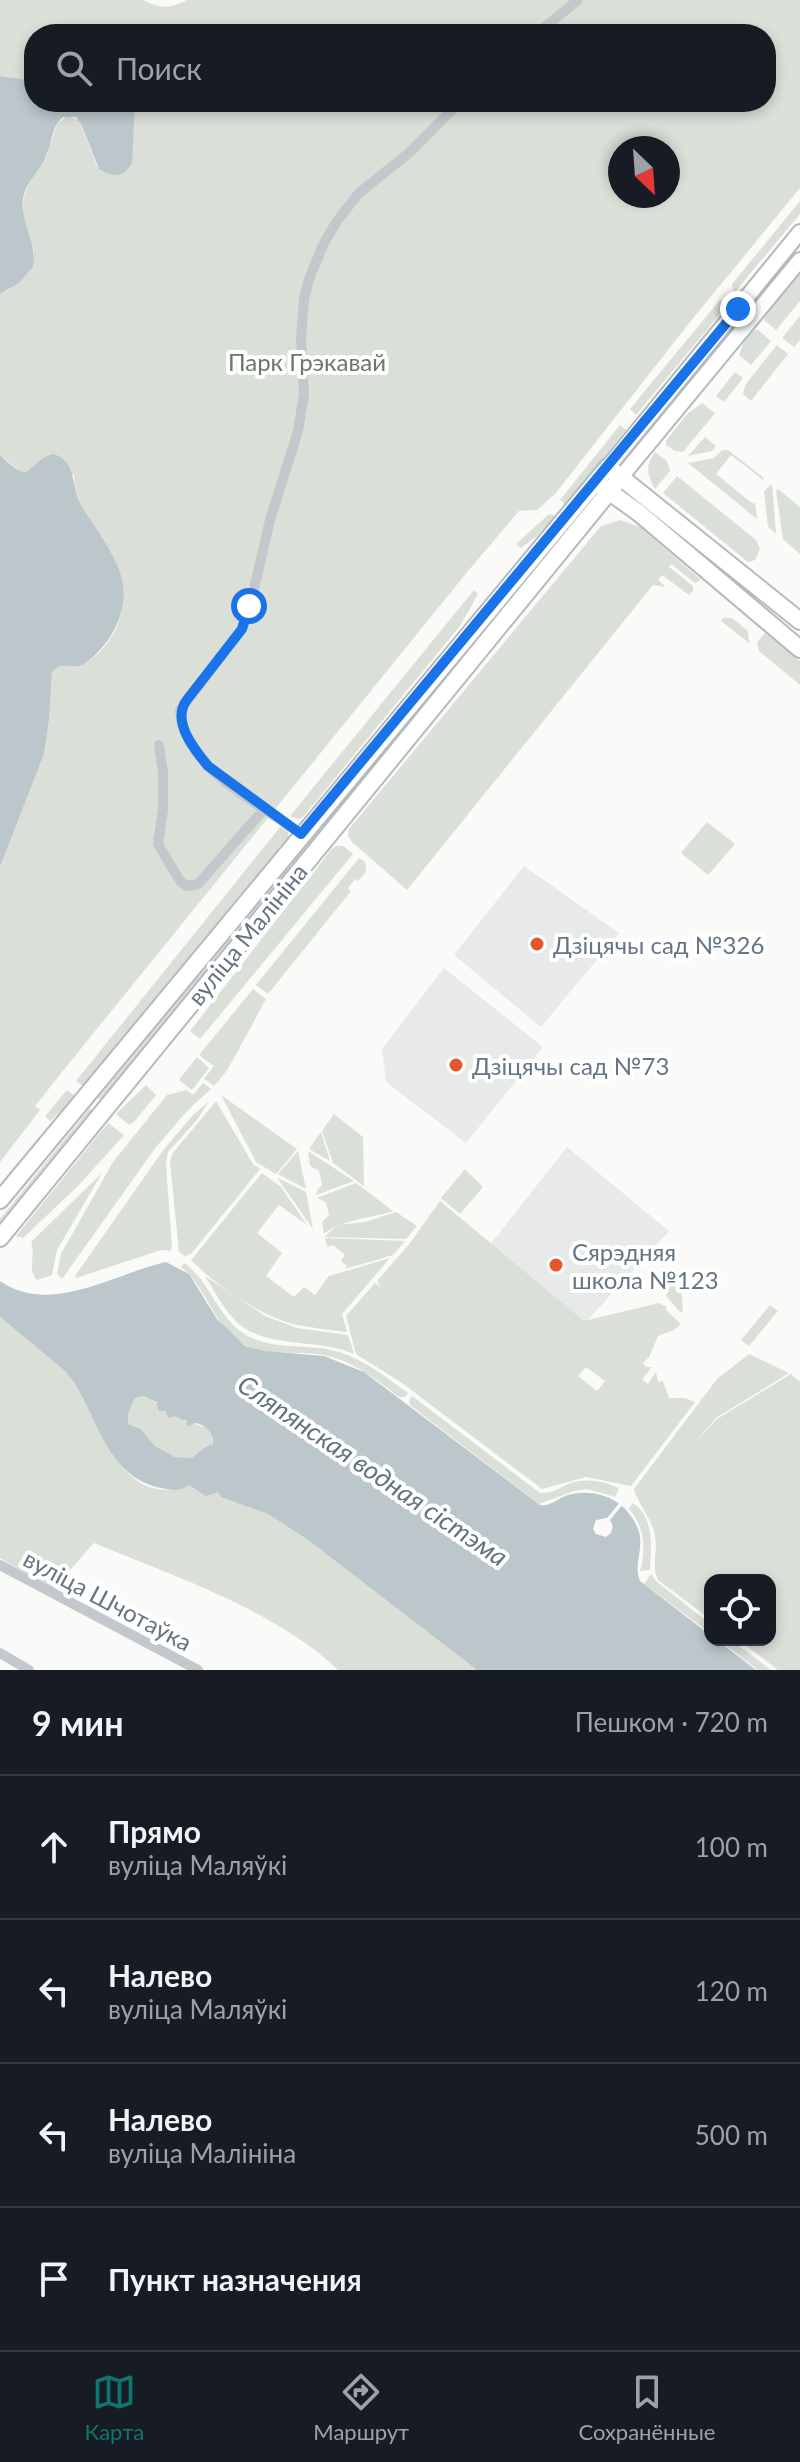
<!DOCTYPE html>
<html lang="ru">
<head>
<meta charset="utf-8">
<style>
	:root { --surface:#171b24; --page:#242831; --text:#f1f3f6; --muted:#9ea1a6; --line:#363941; --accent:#0f766e }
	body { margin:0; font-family:Lato,sans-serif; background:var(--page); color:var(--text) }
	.controls { position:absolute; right:24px; bottom:24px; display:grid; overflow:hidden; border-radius:16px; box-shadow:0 4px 12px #0003 }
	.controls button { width:72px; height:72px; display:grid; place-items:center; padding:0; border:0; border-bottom:2px solid var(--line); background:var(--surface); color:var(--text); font:40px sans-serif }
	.compass { position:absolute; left:608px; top:136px; width:72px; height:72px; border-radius:50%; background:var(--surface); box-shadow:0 4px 12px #0003; rotate:155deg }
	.stop { position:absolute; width:24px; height:24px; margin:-18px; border:6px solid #1a73e8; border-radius:50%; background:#fff }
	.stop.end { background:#1a73e8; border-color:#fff; box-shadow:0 2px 8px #0008 }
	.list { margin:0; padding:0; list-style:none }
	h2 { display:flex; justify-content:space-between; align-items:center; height:104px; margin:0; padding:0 32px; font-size:34px }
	h2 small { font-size:26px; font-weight:400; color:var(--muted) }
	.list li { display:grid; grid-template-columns:52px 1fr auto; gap:24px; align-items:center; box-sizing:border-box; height:144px; padding:0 32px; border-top:2px solid var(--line) }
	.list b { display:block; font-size:30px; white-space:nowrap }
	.list p { margin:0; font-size:26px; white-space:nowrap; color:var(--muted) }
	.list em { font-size:26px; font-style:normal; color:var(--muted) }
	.icon { flex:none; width:44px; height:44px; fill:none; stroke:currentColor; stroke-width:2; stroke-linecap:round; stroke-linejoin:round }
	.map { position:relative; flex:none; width:800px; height:1670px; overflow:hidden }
	.search { position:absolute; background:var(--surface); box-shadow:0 4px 12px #0003; left:24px; right:24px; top:24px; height:88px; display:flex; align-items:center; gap:20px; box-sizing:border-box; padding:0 28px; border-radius:32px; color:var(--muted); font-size:30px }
	.sheet { height:680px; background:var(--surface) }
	nav { display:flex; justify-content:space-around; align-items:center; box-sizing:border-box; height:112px; border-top:2px solid var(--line); background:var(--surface); font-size:22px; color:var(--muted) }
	nav a { display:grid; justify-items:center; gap:4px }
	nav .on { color:var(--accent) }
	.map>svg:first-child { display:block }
</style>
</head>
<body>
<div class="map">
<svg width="800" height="1670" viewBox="0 0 800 1670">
	<rect width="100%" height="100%" fill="#fafaf8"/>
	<path fill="#e8e9e9" d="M524 866 619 933 541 1027 454 955Z
		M444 968 543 1047 466 1143 386 1082 382 1049Z
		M567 1147 669 1231 586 1322 471 1269Z"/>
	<path fill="#dadfd7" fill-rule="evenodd" d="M0 0H143C160 9 169 9 187 0H800V188L690 322 555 494 537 510 519 511 468 571 62 1072 35 1106 40 1110 0 1162V867L44 754 49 720 52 672 59 666C67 665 76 668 83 665 97 658 113 638 118 624 141 556 74 531 74 476L42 459 30 471 21 472 0 455V294L19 283 33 267 34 252 22 213 24 196 32 177 47 155 57 124 67 116 79 120 97 166 102 172 129 170 131 166 135 102H766V34H34V81L0 76ZM620 148H668V196H620Z
		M800 201V214L734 293 732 284Z
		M800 272V301L776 330 764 320 766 314Z
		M720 300H725V308L636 415 630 409Z
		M800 316V340L794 347 782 338Z
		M735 321 739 322V325L653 433 648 429Z
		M755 330H758L771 341 751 365 739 355 746 336Z
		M777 345 788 354 751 401 743 394 746 384Z
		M735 372 743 378 724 402 716 396Z
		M702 403 715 413 683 452 675 451 666 445V441L686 415Z
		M620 425 626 430 566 505 560 500Z
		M705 437 716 446 712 451 688 456Z
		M722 450H728L764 478 763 480 731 455 716 474 753 504 755 502 757 519 688 463 714 458Z
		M655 452 667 461 670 471 655 489C647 474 645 466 655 452Z
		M677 476 756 540 760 549 755 560 748 562 663 493Z
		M772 484 776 534 768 527 764 491Z
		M778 489 800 507V554L783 539 776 491Z
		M552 514 556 517 537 536 521 548 516 544 548 515Z
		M620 520 640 527 701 580 695 583 671 564 669 567 693 586V591L689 595 662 575 658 580 666 587 653 585 407 890 352 842 348 836 349 829 601 526Z
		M565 526 569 529 329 822 327 818Z
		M474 590 478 594 460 626 303 817 298 819 290 816Z
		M723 618H732L748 631 749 643 721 621Z
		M765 633 800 661V685L759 651 757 643Z
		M707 822 735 844 708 875 681 853Z
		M281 826 288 831 289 837 84 1087 76 1081Z
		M316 831 320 834 102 1102 98 1098Z
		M336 846H343L353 854 200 1039 190 1031 331 850Z
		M359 858 365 862 366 872 358 881 355 879 348 888 351 891 343 901 268 994 256 985Z
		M253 989 266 999 228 1069 214 1086 204 1079 214 1066 199 1055Z
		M197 1057 209 1068 192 1090 179 1080Z
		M203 1083 211 1089 188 1110 156 1147 62 1279 57 1274 61 1254 113 1162 167 1095 186 1090 193 1095Z
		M146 1085 156 1095 134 1122 129 1125 116 1114Z
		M67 1090 76 1097 50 1121 45 1116Z
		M221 1095 297 1149 276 1174 256 1162Z
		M209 1101 197 1120 168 1152 166 1165 172 1247 171 1251 161 1250 76 1278 75 1276 164 1149 193 1115Z
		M216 1101 253 1164 260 1169 191 1254 185 1256 179 1252 170 1162 172 1154Z
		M90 1108 94 1112 0 1227V1219Z
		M334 1114 363 1137 364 1186 333 1163 322 1131Z
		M108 1123 124 1135 78 1186 23 1238 16 1236Z
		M321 1132 330 1161 309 1149Z
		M298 1151 306 1189 278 1174Z
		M308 1151 354 1181 316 1195 318 1189 322 1185 319 1171 310 1166Z
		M465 1169 483 1187 460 1214 441 1198Z
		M102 1173 57 1250 52 1275 37 1280C27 1270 36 1255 31 1242Z
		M262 1173 281 1187 307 1225 279 1205 257 1233 282 1253 266 1276 294 1297 304 1287 315 1295 329 1276 390 1258 342 1314 347 1332C331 1330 314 1328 297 1325 262 1317 216 1286 191 1260Z
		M278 1178 306 1192 313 1229 278 1179Z
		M356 1183 393 1211C370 1219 342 1219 324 1234L322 1222 329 1215 326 1202 317 1198Z
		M440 1201 584 1321 659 1303 667 1307 665 1309 681 1324 674 1330 658 1336 649 1357 643 1363 646 1367H652L642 1380 648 1384 656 1372 658 1382 663 1381 669 1398H685L695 1402 631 1486 586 1477 542 1489 402 1383 356 1354 346 1316 375 1283 381 1288 377 1281 410 1243ZM586 1367 605 1381 597 1391 578 1376Z
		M396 1212 417 1226 406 1239 324 1237 338 1225 365 1222Z
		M325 1238 405 1241 393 1255 345 1269 347 1266 341 1261 345 1255 333 1245 327 1247Z
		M184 1263C210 1281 217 1316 243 1333 271 1352 309 1342 339 1352 365 1360 387 1378 408 1393L405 1397H399C376 1379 353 1361 323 1355 298 1350 266 1358 243 1344 213 1326 207 1287 181 1267Z
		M205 1276 265 1316 297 1328 348 1335 354 1354C319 1338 266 1349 238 1323 224 1310 215 1292 205 1276Z
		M670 1286H676L681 1290 683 1311 680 1312 666 1296Z
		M770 1305 778 1311 749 1346 741 1340Z
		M0 1317 66 1372C98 1411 117 1513 189 1485L200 1491 218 1492 222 1497 268 1514 308 1540 477 1670H338C276 1610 173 1576 94 1543L53 1589 0 1558Z
		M749 1354 789 1373 716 1418 691 1447 717 1419 791 1374 800 1382V1670H778L739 1640H770V1580H710V1619L658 1580C651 1566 658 1551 655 1536 652 1518 638 1505 634 1489L717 1379Z
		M145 1396 182 1420 207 1428 212 1433 213 1445 192 1458 175 1457 155 1446 141 1429 128 1424V1414L135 1398Z
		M412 1396 540 1493C554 1494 559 1487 571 1483 586 1478 604 1481 618 1488V1491L615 1497 587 1489 574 1491 539 1504 410 1405 409 1400Z
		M633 1503C655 1518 651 1546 650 1570L640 1571C646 1549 645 1527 629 1509Z
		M651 1574 656 1581 710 1624V1633L644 1584Z
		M719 1640H731L771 1670H758Z"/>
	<path fill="#bbc7cb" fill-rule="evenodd" d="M0 76 34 81V102H135L132 163C127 177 110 178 99 169L81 124 76 117H63C51 127 53 142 46 156 40 170 29 179 24 194 17 220 38 241 33 267L19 283 0 294Z
		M53 454C78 461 70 486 81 505 92 524 107 542 116 563 132 595 121 629 97 653 93 657 88 662 83 665 76 668 67 665 59 666L52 672 49 720 44 754 0 867V455C35 489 24 462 53 454Z
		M166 1262 189 1274 217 1319 245 1346 264 1351 324 1356 364 1372 540 1505C551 1507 557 1498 568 1495 598 1487 629 1501 639 1532 644 1549 633 1566 640 1581L710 1635V1640H717L756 1670H477L308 1540 268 1514 221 1497 218 1492 206 1496 189 1485C179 1492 173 1490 161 1488 103 1476 98 1411 66 1372L0 1317V1281C51 1316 113 1274 166 1262ZM144 1396 156 1402 159 1411H165L169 1418 175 1416 182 1420H186L187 1426 196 1423C207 1426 214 1433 213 1444L204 1448 192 1458 175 1457 155 1446 141 1429 128 1424V1414L135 1398Z"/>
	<path fill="#fafaf8" d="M621 1501 624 1503 610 1520 613 1526 611 1533 606 1537 596 1534 593 1529 596 1520 607 1518Z"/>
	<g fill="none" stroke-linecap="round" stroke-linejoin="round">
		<g stroke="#b3babf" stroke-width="18">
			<path id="secondary" d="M608 467 800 232
				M621 477 800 260"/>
		</g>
		<g stroke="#b5babe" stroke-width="20">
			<path id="primary" d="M600 485 639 513 800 649
				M0 1200 608 467 800 621
				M0 1238 621 477"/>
		</g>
		<path stroke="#c3c8cc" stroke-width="10" d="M536 34 578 0
			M159 745 163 773V810L158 844 180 881 187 886 198 884 265 808
			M301 834C258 802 185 770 180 710L242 629 252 598 270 520 298 431 304 394 301 339 304 299 309 279 324 243 337 221 359 193 409 153 460 102
			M0 1565 198 1670
			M0 1653 29 1670"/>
		<use href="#secondary" stroke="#fff" stroke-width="14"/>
		<use href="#primary" stroke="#fff" stroke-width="16"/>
	</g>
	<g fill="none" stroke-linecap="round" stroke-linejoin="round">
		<path stroke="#1a73e8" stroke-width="10" d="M249 606 242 629 186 701C172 722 194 749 208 766L301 834 738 309"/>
	</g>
	<g fill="#e4572e" stroke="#fff" stroke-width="3">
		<circle cx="537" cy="944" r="8"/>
		<circle cx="456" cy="1065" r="8"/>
		<circle cx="556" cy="1265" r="8"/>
	</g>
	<g text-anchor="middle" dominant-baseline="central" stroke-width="8" stroke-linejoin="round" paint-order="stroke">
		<g font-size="24" fill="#687a64" stroke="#fff">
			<text x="307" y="361">Парк Грэкавай</text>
		</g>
		<g font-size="24" fill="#657683" stroke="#fff">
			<text transform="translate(247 934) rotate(-51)">вуліца Малініна</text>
			<text transform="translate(108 1600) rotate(28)">вуліца Шчотаўка</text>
		</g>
		<g font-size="24" fill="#657683" stroke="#fff" text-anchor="start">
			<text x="553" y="944">Дзіцячы сад №326</text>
			<text x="472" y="1065">Дзіцячы сад №73</text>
			<text x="572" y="1251">Сярэдняя<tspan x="572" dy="28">школа №123</tspan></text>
		</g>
		<g font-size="26" font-style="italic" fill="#60757c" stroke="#fff">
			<text transform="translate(373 1470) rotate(34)">Сляпянская водная сістэма</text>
		</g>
	</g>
</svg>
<div class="controls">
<button><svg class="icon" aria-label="locate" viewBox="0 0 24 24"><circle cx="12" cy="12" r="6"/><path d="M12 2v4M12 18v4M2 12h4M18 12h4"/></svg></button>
</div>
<svg class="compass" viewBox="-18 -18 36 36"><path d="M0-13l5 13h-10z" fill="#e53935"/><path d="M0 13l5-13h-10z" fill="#9ea1a6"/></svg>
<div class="stop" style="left:249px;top:606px"></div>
<div class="stop end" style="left:738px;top:309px"></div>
<div class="search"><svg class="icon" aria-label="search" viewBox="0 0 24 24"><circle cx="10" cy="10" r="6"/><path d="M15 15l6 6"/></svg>Поиск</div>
</div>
<section class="sheet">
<h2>9 мин<small>Пешком · 720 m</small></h2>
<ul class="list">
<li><svg class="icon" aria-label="ahead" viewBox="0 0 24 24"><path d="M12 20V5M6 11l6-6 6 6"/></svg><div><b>Прямо</b><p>вуліца Маляўкі</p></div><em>100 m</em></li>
<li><svg class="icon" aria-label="left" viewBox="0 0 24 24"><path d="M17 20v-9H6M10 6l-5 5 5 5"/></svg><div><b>Налево</b><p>вуліца Маляўкі</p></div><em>120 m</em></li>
<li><svg class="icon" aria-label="left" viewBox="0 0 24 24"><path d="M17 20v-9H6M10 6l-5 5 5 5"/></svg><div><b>Налево</b><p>вуліца Малініна</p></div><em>500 m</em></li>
<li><svg class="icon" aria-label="arrive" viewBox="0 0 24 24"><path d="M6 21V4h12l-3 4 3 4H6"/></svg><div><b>Пункт назначения</b></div></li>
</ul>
</section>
<nav>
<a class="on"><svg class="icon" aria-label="map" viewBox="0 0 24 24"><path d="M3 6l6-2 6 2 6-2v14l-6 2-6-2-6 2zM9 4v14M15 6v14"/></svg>Карта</a>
<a><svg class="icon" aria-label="directions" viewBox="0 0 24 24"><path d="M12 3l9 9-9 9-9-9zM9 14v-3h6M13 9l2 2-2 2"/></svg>Маршрут</a>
<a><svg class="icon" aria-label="saved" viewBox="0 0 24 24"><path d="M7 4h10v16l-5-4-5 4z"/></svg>Сохранённые</a>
</nav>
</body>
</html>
